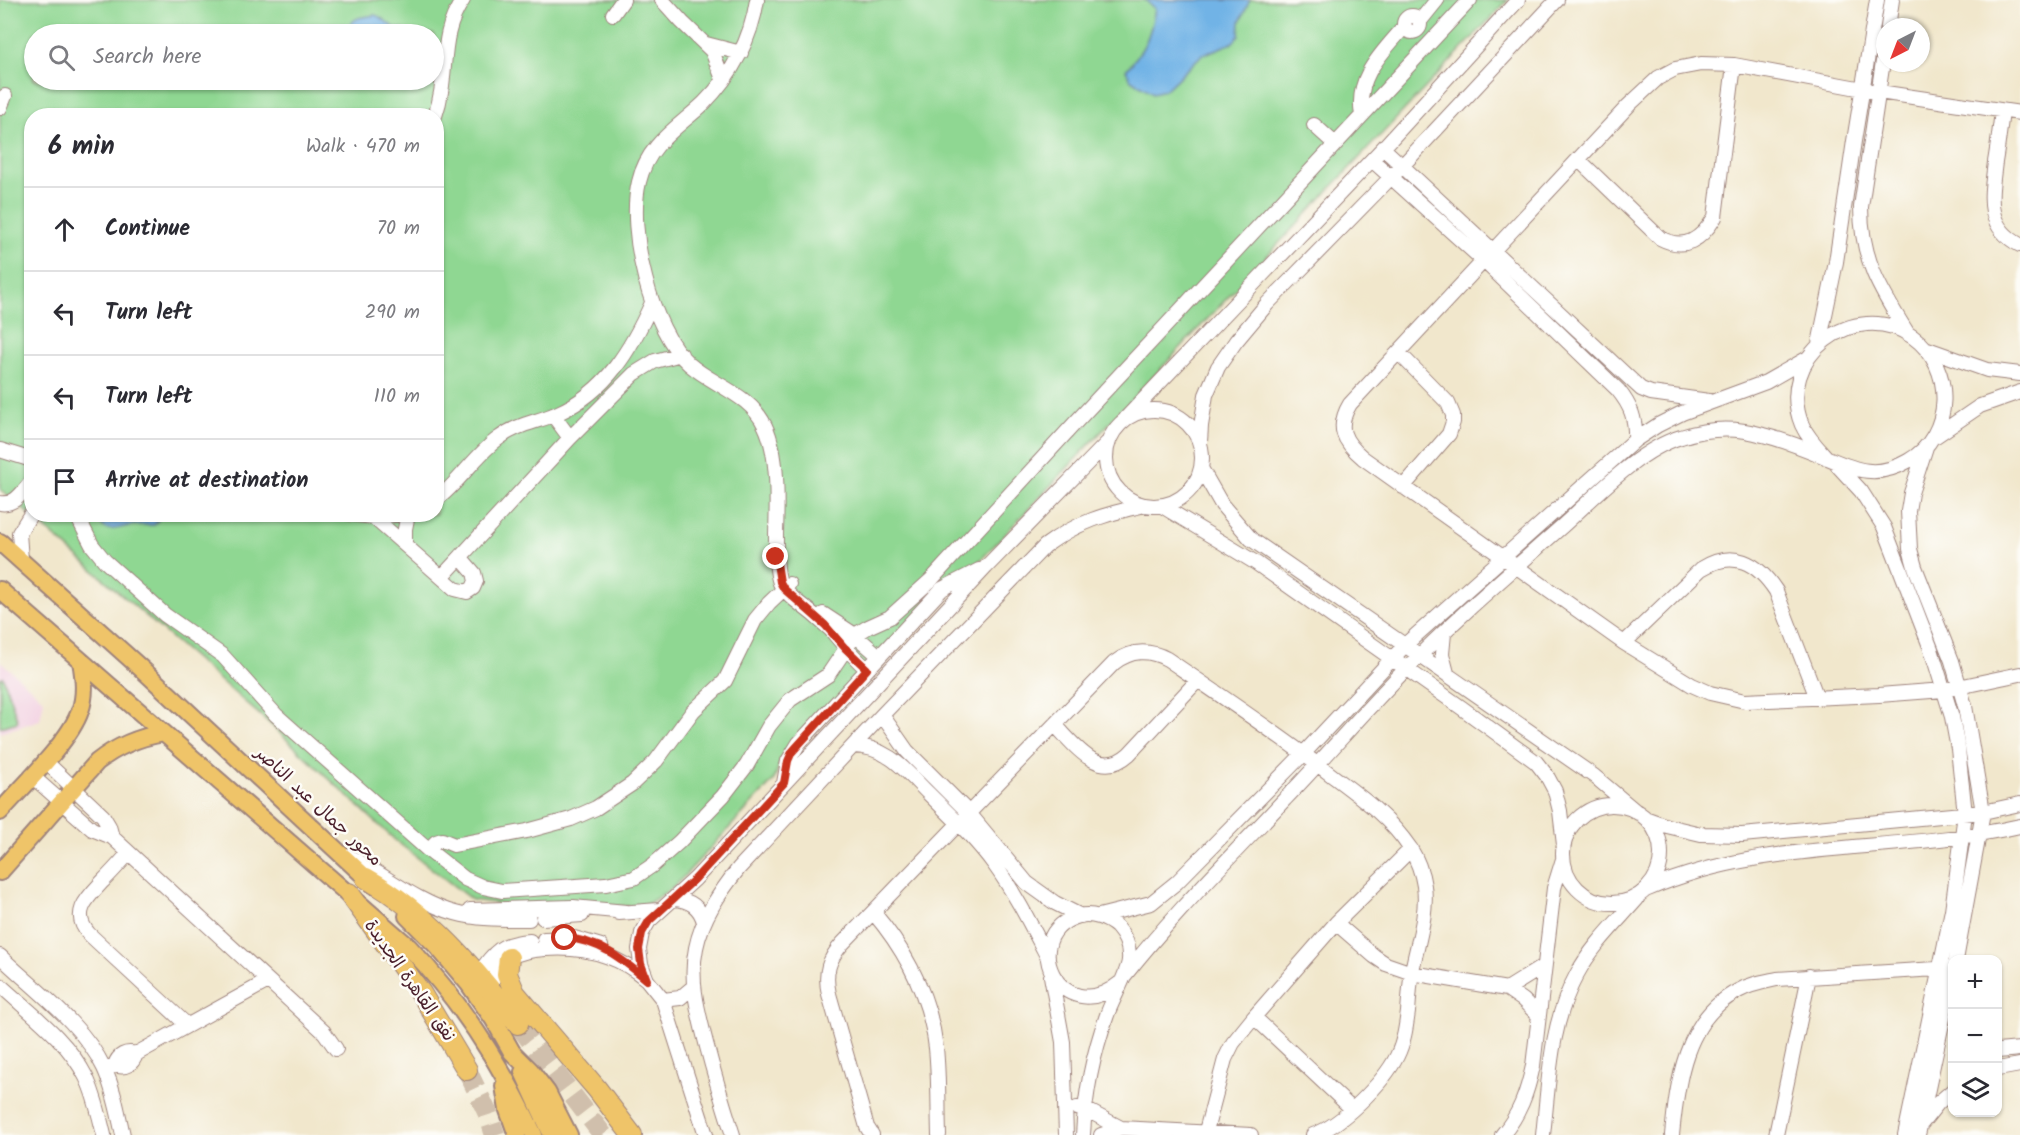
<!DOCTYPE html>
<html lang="en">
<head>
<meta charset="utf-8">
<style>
	:root { --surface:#fff; --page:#f7f7f7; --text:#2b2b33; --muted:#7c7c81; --line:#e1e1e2 }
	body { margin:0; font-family:Kalam,"Playpen Sans Arabic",sans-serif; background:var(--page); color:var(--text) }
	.controls { position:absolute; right:18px; bottom:18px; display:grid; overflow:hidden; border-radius:12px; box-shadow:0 2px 4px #0004 }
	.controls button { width:54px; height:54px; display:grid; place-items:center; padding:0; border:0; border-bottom:2px solid var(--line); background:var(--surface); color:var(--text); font:30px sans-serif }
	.compass { position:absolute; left:1876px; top:18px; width:54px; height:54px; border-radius:50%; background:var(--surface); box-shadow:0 2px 4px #0004; rotate:222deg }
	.stop { position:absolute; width:18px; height:18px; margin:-14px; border:4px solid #c8321e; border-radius:50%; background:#fff }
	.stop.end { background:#c8321e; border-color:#fff; box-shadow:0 2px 6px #0008 }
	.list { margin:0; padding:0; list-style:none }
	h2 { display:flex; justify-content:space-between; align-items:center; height:78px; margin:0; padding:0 24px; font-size:26px }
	h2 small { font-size:20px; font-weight:400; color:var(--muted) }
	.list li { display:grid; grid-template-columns:39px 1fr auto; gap:18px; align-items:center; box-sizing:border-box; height:84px; padding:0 24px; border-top:2px solid var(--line) }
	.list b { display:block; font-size:22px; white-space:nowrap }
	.list em { font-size:20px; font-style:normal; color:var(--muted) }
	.icon { flex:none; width:33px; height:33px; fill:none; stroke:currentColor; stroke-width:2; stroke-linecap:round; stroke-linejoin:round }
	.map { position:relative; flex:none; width:2020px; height:1135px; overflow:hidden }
	.search { position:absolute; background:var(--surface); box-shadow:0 2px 4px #0004; left:24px; top:24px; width:420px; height:66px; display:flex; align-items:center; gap:15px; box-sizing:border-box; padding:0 21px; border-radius:33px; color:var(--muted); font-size:22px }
	.panel { position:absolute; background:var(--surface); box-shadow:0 2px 4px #0004; left:24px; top:108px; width:420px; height:414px; border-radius:24px }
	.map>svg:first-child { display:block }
</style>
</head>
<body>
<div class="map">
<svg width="2020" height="1135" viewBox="0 0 2020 1135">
	<rect width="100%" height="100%" fill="#fdfcf7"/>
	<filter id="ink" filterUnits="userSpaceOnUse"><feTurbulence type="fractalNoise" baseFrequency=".0167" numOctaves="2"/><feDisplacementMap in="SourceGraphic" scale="12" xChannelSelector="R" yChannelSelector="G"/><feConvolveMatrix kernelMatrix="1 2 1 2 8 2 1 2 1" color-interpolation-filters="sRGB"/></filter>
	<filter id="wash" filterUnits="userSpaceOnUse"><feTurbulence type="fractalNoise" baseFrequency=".008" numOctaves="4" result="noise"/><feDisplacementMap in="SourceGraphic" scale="24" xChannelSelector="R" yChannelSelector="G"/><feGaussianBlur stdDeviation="1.35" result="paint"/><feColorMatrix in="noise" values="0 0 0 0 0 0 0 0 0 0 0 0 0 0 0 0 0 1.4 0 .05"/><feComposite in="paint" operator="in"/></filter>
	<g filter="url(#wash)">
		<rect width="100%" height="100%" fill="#f1e7cc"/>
		<path fill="#f2cfe1" d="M0 661 44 700 40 720 0 733Z"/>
		<path fill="#8fd792" stroke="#6c7b5e" stroke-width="1.5" fill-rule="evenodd" d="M0 0H1508L974 567 955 576 780 762 774 780 674 887 646 905 546 910 472 900 395 840 268 722 0 489ZM34 34H434V80H34ZM32 116H436V514H32Z
			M3 677 18 722 0 727V678Z"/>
		<path fill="#71b3e6" stroke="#5e6988" stroke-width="1.5" d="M1145 0H1250L1240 22 1239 36 1232 43 1202 55 1165 90 1153 93 1131 80 1126 70C1145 49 1150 37 1155 9Z
			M375 15C388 19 390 30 403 29V34H357L351 29 342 28V25L350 26C355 15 365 18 375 15Z
			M96 515H159V519L154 525C146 525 136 524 128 526 112 530 103 534 96 515Z"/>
	</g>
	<g filter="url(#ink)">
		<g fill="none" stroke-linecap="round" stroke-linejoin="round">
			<path stroke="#d0bfac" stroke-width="20" stroke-dasharray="20 10" stroke-linecap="butt" d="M518 1024 603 1135
				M467 1070 488 1114 495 1135"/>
			<g stroke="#9e837c" stroke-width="16">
				<path id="minor" d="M662 0 682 22 712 51 723 79
					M757 0C751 39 732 75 704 103 678 128 648 143 639 182 627 230 651 331 689 364 714 386 750 394 765 426 779 455 777 503 776 534 776 550 775 568 780 583 783 590 790 595 795 600 807 609 819 619 830 629 842 643 853 657 867 669
					M613 14 623 0
					M1404 24a8 8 0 1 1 16 0a8 8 0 1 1-16 0Z
					M1420 21 1437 0
					M1888 27 1892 0
					M706 44 741 53
					M1885 48 1861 207C1861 260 1881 291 1908 334
					M0 108 5 96
					M2002 111C2000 128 1998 145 1995 162 1991 196 1984 226 2020 245
					M2020 113 1879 92 1734 65 1701 64 1675 69 1658 78 1629 105 1350 404C1336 427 1343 441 1363 458L1624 643 1692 685 1710 693 1745 701 1879 695 1944 690 2020 674
					M1362 115C1355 77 1382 53 1405 26
					M435 116C450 74 437 37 463 0
					M1314 125 1335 144
					M1383 148 1641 389 1651 393 1709 401
					M1372 160 1484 261 1618 390C1631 406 1636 419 1635 440
					M1579 160 1660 238C1685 251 1701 240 1715 217L1734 65
					M1819 344 1836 262 1854 141 1877 0
					M1925 348 1987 370 2020 374
					M1399 353 1448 403 1453 415V422L1449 434 1403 487
					M1106 458a48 48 0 1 1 96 0a48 48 0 1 1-96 0Z
					M553 415 570 438
					M1126 418 1383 148 1518 0
					M1936 436 1980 406 2020 392
					M1200 442 1201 426 1206 395 1218 367 1236 341 1267 304 1402 166 1557 0
					M1926 447 1911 493 1908 511 1910 549 1915 567 1952 661 1965 706 1983 812 1956 960
					M0 450 32 460
					M1838 466 1861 491 1884 527 1931 649 1952 717 1958 749 1965 814 1952 910 1905 1135
					M1202 470 1222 505 1251 539 1594 776 1638 813
					M436 500C460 482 475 455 499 438 517 424 538 422 558 413 607 391 631 349 652 303
					M0 503C15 506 23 491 32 481
					M1162 506 1256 563 1462 708 1536 762 1547 776 1555 791 1560 811 1564 845
					M76 514 92 545 105 561 165 615 223 656 276 715 428 850 465 879 483 887 502 891 606 884 634 878 653 865 679 842 723 796 747 765 769 726 790 700 828 675 855 635 868 627 890 617 931 580 1075 423 1470 0
					M350 514 373 517 403 514
					M373 517 455 589 467 592 473 588 476 581 474 573 461 558
					M405 545V529L408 514
					M21 560 19 533 32 512
					M442 577 570 438 634 374 655 361 681 354
					M823 614 855 635 879 656
					M1444 633 1442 654 1447 673
					M1624 643 1701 569C1733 549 1757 562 1776 591L1817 698
					M882 715 907 751 969 813 1027 883 1055 903 1081 916
					M1055 725C1075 745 1099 781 1129 754L1198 680
					M853 746C887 746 906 771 928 793 951 816 975 838 994 864 1015 893 1031 925 1047 956
					M45 761 103 816 109 826 112 837
					M32 776 92 829 112 837 324 1032 336 1049
					M784 783 788 761 799 743 942 589 979 570
					M1563 854a49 49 0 1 1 98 0a49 49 0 1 1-98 0Z
					M1645 818 1667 826 1701 834 1742 835 1983 812 2020 804
					M428 850 436 842 442 840 454 845 527 831 571 819 596 808 632 784 656 761 693 711 725 681 755 620 769 603 789 584
					M129 853C121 862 112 872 103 881 88 897 70 913 89 934L187 1025
					M348 856C384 874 416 902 455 913 479 920 504 919 529 919
					M1648 889C1766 838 1897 854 2020 826
					M674 899C690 900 700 907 704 922
					M470 910 573 907 626 912
					M873 912C906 951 930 997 936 1048 939 1077 938 1106 939 1135
					M619 913 659 910
					M1099 916 1151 903 1177 882 1304 753 1406 644 1635 440 1658 425 1682 413 1766 382 1808 358
					M543 918 582 915
					M1336 923 1374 956 1386 964 1412 973 1507 989 1523 1000 1539 1016
					M544 939 574 938 601 946
					M0 956C35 990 83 1024 104 1068 114 1089 118 1113 123 1135
					M478 975C495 951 500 943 530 941
					M1125 975C1174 913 1231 857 1285 799 1326 757 1363 712 1404 671 1453 621 1507 575 1559 529 1593 499 1637 450 1681 437 1708 428 1736 427 1763 435 1783 440 1804 448 1823 456 1854 469 1875 480 1908 461 1954 435 1955 367 1913 337 1854 296 1774 358 1802 425 1808 438 1817 447 1827 458
					M1051 976 1063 1042 1066 1135
					M0 985C30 1013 67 1039 86 1077 95 1095 99 1115 104 1135
					M490 989C496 957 517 951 545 949 583 946 617 954 646 979
					M1507 989 1544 966
					M663 1000 680 998 693 987
					M1254 1017 1352 1109
					M1998 1051 2020 1049
					M115 1065C118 1055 126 1051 136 1054L268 981
					M107 1068 115 1065C125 1069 133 1064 136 1054
					M1998 1069 2020 1065
					M1077 1108 1085 1109 1121 1128
					M1922 1123 1938 1103 1952 1091
					M1206 1131 1225 1059 1233 1043 1254 1017 1336 923 1411 849
					M706 1135 663 1000 647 980 641 964 639 949 642 933 649 921 695 879 986 567 1109 441
					M733 1135C723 1104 714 1074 706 1043 698 1011 689 981 696 948 702 918 720 892 739 868L882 715 1045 546C1077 522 1106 514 1145 505
					M872 1135 867 1127 829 994C824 973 829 958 843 943L1114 663C1131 650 1148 649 1167 659 1223 697 1280 735 1334 777 1362 798 1390 818 1410 848 1417 859 1422 873 1424 886 1428 914 1417 944 1412 971 1410 984 1409 998 1408 1012 1406 1027 1404 1042 1397 1056 1384 1082 1341 1126 1313 1135
					M1083 1135C1085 1093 1093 1054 1107 1015 1112 1000 1128 973 1129 960 1130 948 1125 936 1117 927 1107 918 1092 913 1079 916 1015 934 1060 1032 1120 983
					M1101 1135 1121 1128 1251 1135
					M1502 1135C1520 1114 1527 1093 1533 1066L1554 888 1563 859
					M1543 1135C1549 1081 1550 1023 1577 974 1592 946 1616 923 1637 899
					M1672 1135C1677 1082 1685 1018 1738 991 1750 984 1763 982 1777 979L1952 968
					M1776 1135 1809 976
					M1918 1135 1952 977"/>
			</g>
			<g stroke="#9e837c" stroke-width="20">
				<path id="major" d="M0 542 144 671 375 886
					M0 590 409 947C462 1003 502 1065 534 1135
					M0 812C22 787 70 741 80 711 86 695 84 678 81 661
					M0 872 97 762C117 746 139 737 164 733
					M407 916 437 946 468 983 494 1020 512 1052 531 1071 547 1092 569 1135
					M523 1072 552 1135
					M504 1086 508 1110 517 1135"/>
			</g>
			<g stroke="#9e837c" stroke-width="22">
				<path id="highway" d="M366 878C429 914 474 968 518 1024
					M349 893 421 993 467 1070
					M509 958 507 974 515 993 597 1089 632 1135"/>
			</g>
			<use href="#minor" stroke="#fff" stroke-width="14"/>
			<use href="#major" stroke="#efc469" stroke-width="16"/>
			<use href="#highway" stroke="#efc469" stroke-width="20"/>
		</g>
	</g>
	<g fill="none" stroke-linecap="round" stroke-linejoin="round" filter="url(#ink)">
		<path stroke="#c8321e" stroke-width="8" d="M565 938C599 940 622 959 647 980L641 964 639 949 642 933 649 921 695 879 784 783 788 761 792 752 867 669 845 648 825 625 784 589 780 582 776 557"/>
	</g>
	<g text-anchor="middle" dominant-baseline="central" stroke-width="5" stroke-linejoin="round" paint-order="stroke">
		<g font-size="18" fill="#4a1f2b" stroke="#fdfcf7">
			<text transform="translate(318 807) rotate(43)">محور جمال عبد الناصر</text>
			<text transform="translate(409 981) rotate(55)">نفق القاهرة الجديدة</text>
		</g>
	</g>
</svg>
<div class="controls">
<button>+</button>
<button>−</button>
<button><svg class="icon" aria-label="layers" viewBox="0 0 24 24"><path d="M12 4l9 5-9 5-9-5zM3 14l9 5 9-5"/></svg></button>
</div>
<svg class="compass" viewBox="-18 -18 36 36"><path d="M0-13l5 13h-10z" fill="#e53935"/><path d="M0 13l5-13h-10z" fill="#7c7c81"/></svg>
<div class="stop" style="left:565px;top:938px"></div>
<div class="stop end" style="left:776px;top:557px"></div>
<div class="search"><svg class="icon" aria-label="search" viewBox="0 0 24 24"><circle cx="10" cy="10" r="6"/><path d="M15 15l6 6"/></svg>Search here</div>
<section class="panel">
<h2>6 min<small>Walk · 470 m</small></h2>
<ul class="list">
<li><svg class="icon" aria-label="ahead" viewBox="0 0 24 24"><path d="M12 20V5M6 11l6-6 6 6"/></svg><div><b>Continue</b></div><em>70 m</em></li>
<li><svg class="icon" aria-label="left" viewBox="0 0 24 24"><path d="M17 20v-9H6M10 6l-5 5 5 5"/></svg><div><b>Turn left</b></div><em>290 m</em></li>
<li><svg class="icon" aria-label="left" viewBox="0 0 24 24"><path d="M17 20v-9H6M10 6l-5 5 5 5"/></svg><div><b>Turn left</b></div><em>110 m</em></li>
<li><svg class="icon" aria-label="arrive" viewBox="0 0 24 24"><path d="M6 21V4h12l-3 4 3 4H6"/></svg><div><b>Arrive at destination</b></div></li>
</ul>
</section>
</div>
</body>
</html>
